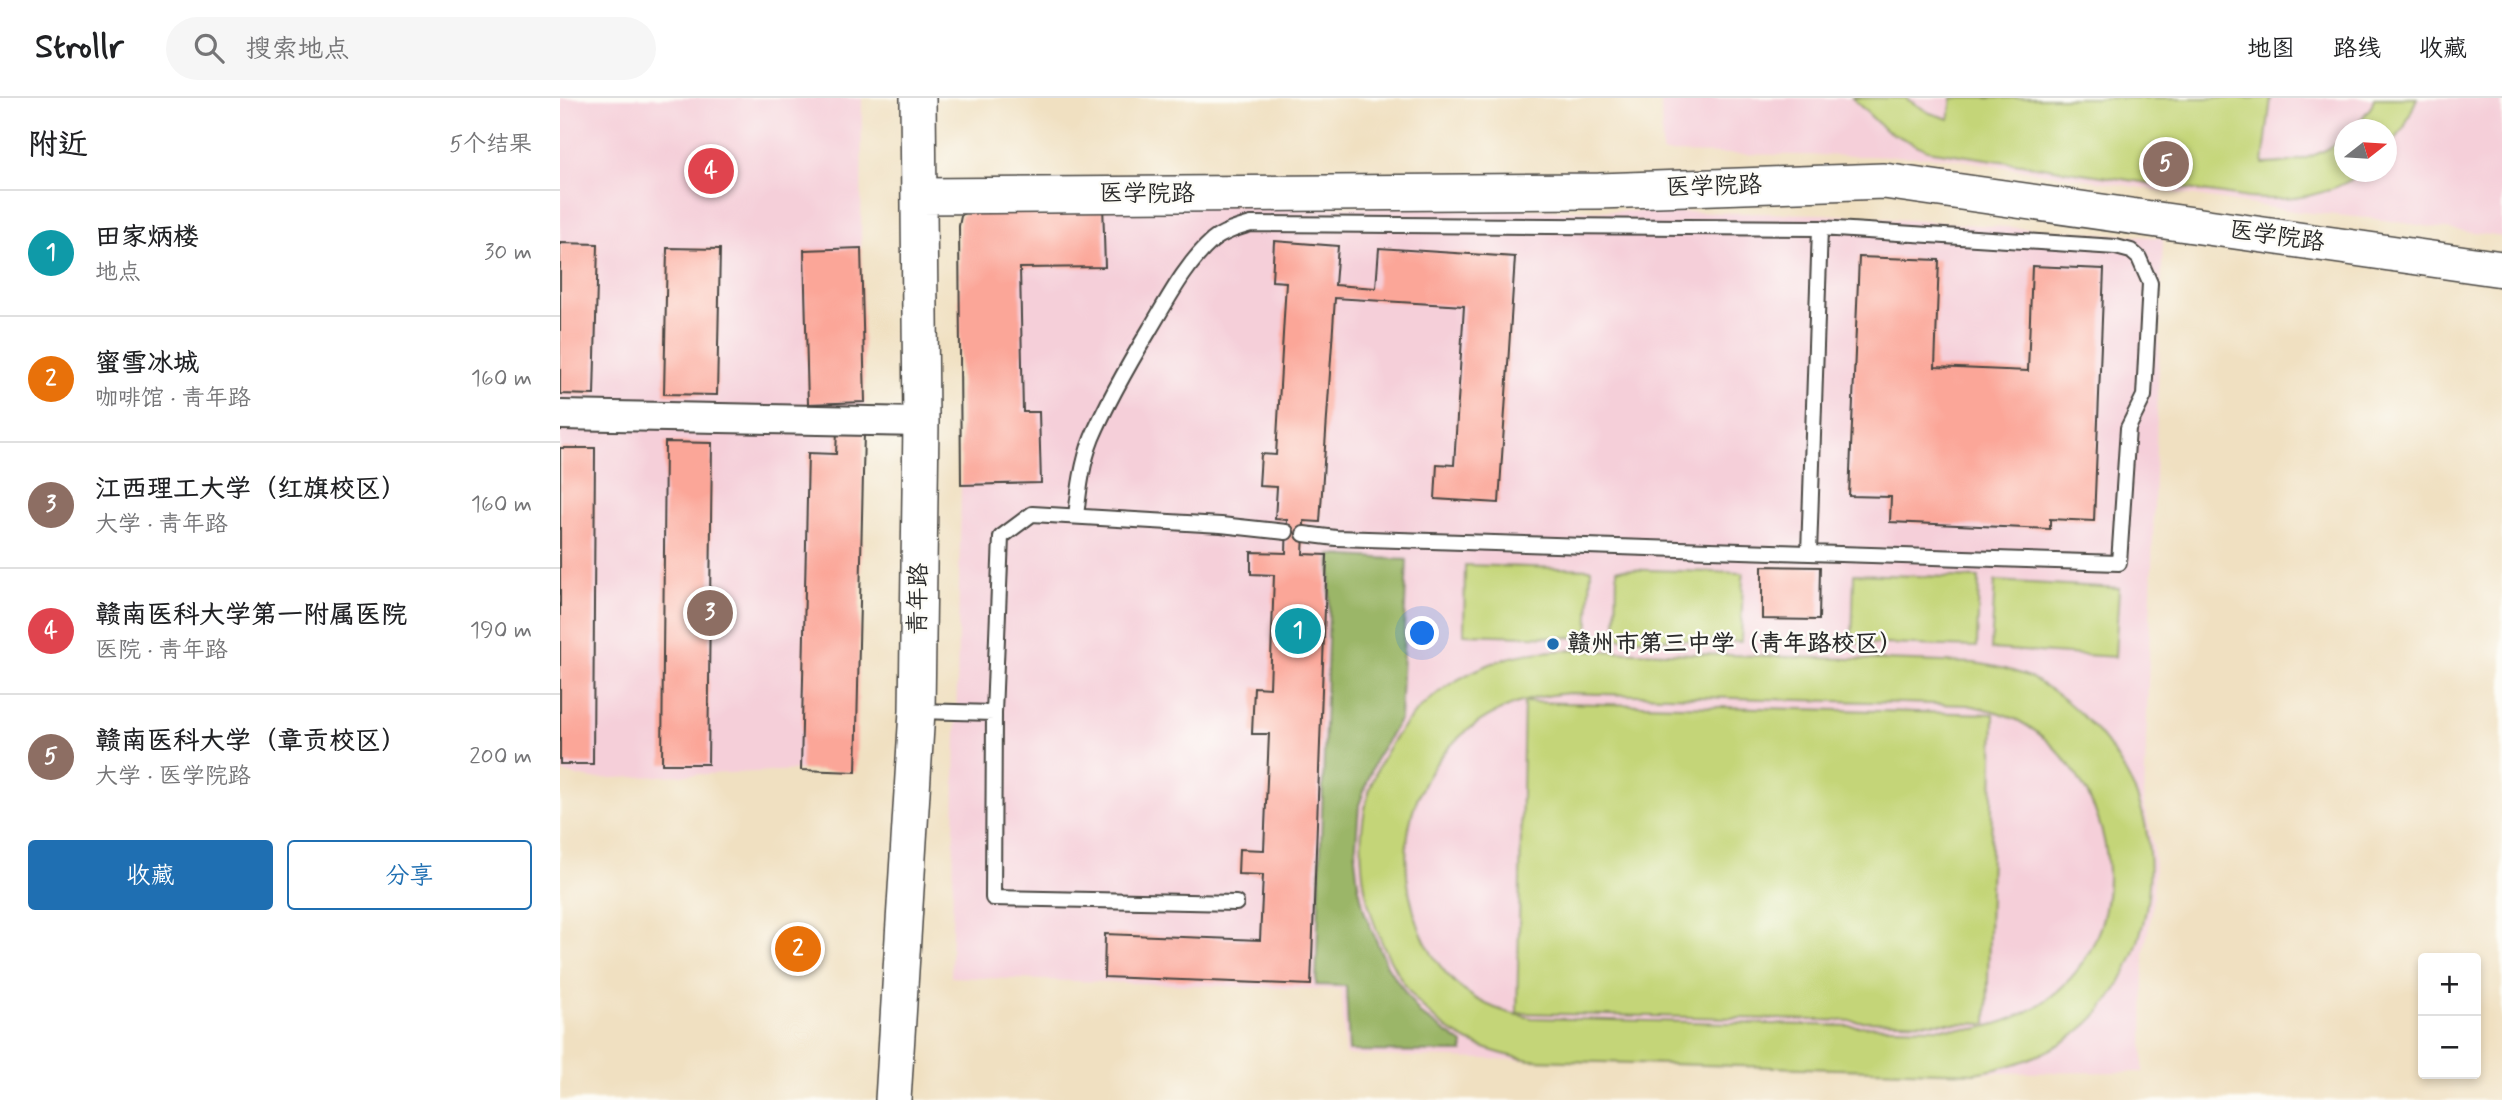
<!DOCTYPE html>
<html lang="zh">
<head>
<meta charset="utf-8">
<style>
	:root { --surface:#fff; --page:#f6f6f6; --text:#202124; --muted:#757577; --line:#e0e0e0; --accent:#1f6fb2 }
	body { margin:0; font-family:Mynerve,"LXGW WenKai TC",sans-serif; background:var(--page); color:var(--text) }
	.controls { position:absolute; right:21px; bottom:21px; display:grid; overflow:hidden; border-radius:7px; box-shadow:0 4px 10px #0003 }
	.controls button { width:63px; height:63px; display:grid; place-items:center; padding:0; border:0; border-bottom:2px solid var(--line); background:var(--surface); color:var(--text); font:35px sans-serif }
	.compass { position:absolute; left:1774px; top:21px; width:63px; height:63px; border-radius:50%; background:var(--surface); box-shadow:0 4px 10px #0003; rotate:73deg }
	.you { position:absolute; left:863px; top:536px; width:24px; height:24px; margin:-18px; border:5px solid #fff; border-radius:50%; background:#1a73e8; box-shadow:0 0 0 10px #1a73e833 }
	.badge { display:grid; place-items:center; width:46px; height:46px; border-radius:50%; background:var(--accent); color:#fff; font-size:23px; font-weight:700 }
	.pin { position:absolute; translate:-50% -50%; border:4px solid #fff; box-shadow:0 2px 7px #0006 }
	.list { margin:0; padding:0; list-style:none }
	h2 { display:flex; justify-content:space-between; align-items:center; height:91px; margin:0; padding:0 28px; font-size:30px }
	h2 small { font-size:23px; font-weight:400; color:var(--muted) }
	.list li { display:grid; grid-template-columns:46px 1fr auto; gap:21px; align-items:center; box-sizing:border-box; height:126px; padding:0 28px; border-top:2px solid var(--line) }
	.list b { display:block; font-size:26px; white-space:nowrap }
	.list p { margin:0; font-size:23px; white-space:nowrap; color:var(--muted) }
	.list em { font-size:23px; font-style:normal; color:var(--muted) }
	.actions { display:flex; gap:14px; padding:21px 28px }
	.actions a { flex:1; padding:16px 0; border:2px solid var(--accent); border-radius:7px; text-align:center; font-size:24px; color:var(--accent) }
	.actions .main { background:var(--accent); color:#fff }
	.icon { flex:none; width:38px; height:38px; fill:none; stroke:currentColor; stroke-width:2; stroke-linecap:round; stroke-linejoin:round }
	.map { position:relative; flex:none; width:1942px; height:1002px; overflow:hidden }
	header { display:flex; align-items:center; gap:42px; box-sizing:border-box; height:98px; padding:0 35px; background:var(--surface); border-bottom:2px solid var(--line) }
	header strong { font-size:33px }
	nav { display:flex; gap:38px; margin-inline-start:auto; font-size:24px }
	.search { width:490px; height:63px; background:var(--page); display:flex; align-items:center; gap:18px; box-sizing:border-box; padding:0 24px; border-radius:38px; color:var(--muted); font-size:26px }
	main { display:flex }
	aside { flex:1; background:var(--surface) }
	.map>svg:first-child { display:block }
</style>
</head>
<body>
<header>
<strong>Strollr</strong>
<div class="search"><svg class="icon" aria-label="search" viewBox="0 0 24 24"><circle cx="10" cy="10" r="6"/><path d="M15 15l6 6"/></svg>搜索地点</div>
<nav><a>地图</a><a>路线</a><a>收藏</a></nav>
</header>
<main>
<aside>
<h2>附近<small>5个结果</small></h2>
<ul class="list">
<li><span class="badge" style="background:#0f9aa8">1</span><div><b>田家炳楼</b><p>地点</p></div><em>30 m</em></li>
<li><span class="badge" style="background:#e8710a">2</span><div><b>蜜雪冰城</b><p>咖啡馆 · 青年路</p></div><em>160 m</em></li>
<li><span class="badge" style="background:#8d6e63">3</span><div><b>江西理工大学（红旗校区）</b><p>大学 · 青年路</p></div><em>160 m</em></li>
<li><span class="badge" style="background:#e0444e">4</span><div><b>赣南医科大学第一附属医院</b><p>医院 · 青年路</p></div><em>190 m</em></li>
<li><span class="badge" style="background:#8d6e63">5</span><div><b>赣南医科大学（章贡校区）</b><p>大学 · 医学院路</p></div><em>200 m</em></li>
</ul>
<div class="actions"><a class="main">收藏</a><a>分享</a></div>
</aside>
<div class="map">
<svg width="1942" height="1002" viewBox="0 0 1942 1002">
	<rect width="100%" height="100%" fill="#fdfcf7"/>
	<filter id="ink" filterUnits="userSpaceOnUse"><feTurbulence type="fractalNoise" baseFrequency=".0143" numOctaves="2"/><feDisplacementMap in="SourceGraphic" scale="14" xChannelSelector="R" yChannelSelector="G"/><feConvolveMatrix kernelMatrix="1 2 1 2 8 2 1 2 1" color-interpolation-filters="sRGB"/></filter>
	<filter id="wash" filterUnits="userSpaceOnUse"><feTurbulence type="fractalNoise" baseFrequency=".00686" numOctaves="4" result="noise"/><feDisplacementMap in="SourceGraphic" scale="28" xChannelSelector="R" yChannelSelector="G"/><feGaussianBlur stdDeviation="1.57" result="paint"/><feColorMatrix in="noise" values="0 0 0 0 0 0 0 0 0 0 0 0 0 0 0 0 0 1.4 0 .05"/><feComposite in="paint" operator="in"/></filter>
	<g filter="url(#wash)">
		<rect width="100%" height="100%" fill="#f0e0c1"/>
		<path fill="#f5cfd9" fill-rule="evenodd" d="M0 0H302L301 151 305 304 296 674 241 672 31 681 0 674Z
			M1101 0H1942V139L1809 120 1740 114 1381 59 1102 55ZM1784 32H1826V74H1784Z
			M543 105 1261 116 1603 140 1584 706 1593 747 1595 767 1592 813 1584 854 1583 974 1415 975 785 957 781 892 391 879 401 387 399 128 401 118Z"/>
		<path fill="#c4d578" stroke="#788052" stroke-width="2" fill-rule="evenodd" d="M1292 0H1345L1370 15 1389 21 1392 0H1711L1703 66C1734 66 1760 59 1784 40V74H1804C1768 98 1733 104 1689 100L1367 52 1325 32Z
			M1814 0H1857L1844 30 1827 53 1826 32 1793 31 1811 9Z
			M905 467 1031 471 1028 540 904 536Z
			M1057 471 1183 475 1181 544 1056 540Z
			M1294 476 1419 480 1417 549 1292 545Z
			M1435 483 1559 490 1555 559 1431 551Z
			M1015 552 1414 565C1435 568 1457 572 1475 582 1520 607 1556 649 1576 696 1607 771 1584 884 1518 934 1487 958 1452 969 1415 975L971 962C896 950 854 916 823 847 770 729 816 605 941 562 965 554 990 553 1015 552ZM1010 595 1408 607C1426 611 1442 614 1459 623 1489 639 1511 665 1527 695 1579 798 1532 910 1415 931L972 920C956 917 940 913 926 906 895 892 872 862 860 832 815 715 885 603 1010 595Z
			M964 604 1434 616 1427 926 957 915Z"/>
		<path fill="#9bb668" stroke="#63704a" stroke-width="2" d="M771 457 847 462 840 621 816 660 799 707 795 759 798 786 805 816 827 868 860 916 903 946V954L789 953 786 888 756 887Z"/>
		<g id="blocks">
			<path fill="#fba698" d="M543 105 545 169 460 170 463 314H479L481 385 401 387 399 128 401 118 409 111Z
				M714 143 778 148 775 187 816 190 819 150 955 159 939 405 875 401 877 366 894 367 904 208 775 200 760 424 744 423V436L743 456 767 457 751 887 544 879 545 836 700 842 703 777 678 776 679 751 704 752 709 636H692L694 589 710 590 714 477 691 476V454L726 455 727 422 715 421 717 389 699 388 701 356 716 357 726 184 712 183Z
				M0 145 38 146 34 297 0 296Z
				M107 150 160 151 157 297 104 296Z
				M301 150 305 304 248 306 244 152Z
				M1299 159 1379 162 1375 269 1468 273 1472 168 1544 171 1534 423 1490 421V431L1330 424 1331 399 1289 398Z
				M277 333 304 334 296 674 241 672 248 355 276 356Z
				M105 344 152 345 148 666H102Z
				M0 350H35L33 666H0Z
				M1202 468 1260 469 1259 522 1202 521Z"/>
		</g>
	</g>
	<g filter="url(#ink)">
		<use href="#blocks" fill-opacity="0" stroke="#494642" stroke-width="2"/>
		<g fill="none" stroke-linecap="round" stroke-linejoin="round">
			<g stroke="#494642" stroke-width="18">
				<path id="service" d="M516 418C519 392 522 365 532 340 548 302 569 266 590 231 608 201 626 166 652 143 663 134 677 130 691 126L1260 130 1556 149 1571 153 1579 160 1590 185 1584 298 1568 330 1559 465 776 440 744 436
					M1249 455 1260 130
					M357 613 434 615
					M676 805 433 800 434 615 441 439 472 416 661 427 726 434"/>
			</g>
			<g stroke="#494642" stroke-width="32">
				<path id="minor" d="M0 317 361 324"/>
			</g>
			<g stroke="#494642" stroke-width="38">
				<path id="tertiary" d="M360 98 1039 93 1324 83 1942 171
					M333 1002 357 613 361 324 358 0"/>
			</g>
			<use href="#service" stroke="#fff" stroke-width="14"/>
			<use href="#minor" stroke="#fff" stroke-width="28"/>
			<use href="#tertiary" stroke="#fff" stroke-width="35"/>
		</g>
	</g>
	<circle fill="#1f6fb2" stroke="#fdfcf7" stroke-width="2.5" cx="993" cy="546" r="7"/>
	<g text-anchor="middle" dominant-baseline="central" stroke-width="5" stroke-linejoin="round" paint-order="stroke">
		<g font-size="24" fill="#2b2b2b" stroke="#fdfcf7">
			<text transform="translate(1154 89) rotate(-2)">医学院路</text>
			<text x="587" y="96">医学院路</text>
			<text transform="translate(1717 139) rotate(8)">医学院路</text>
			<text transform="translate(359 501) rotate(-89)">青年路</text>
		</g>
		<g font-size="24" font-weight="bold" fill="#2b2b2b" stroke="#fdfcf7" text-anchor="start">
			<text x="1007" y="546">赣州市第三中学（青年路校区）</text>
		</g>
	</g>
</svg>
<div class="controls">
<button>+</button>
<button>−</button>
</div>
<svg class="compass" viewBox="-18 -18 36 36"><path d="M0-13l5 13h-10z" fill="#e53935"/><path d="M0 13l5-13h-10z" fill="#757577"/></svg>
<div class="you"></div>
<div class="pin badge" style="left:738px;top:533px;background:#0f9aa8">1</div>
<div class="pin badge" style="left:238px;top:851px;background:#e8710a">2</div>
<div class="pin badge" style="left:150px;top:515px;background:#8d6e63">3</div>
<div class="pin badge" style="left:151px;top:73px;background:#e0444e">4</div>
<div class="pin badge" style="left:1606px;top:66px;background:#8d6e63">5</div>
</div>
</main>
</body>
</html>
